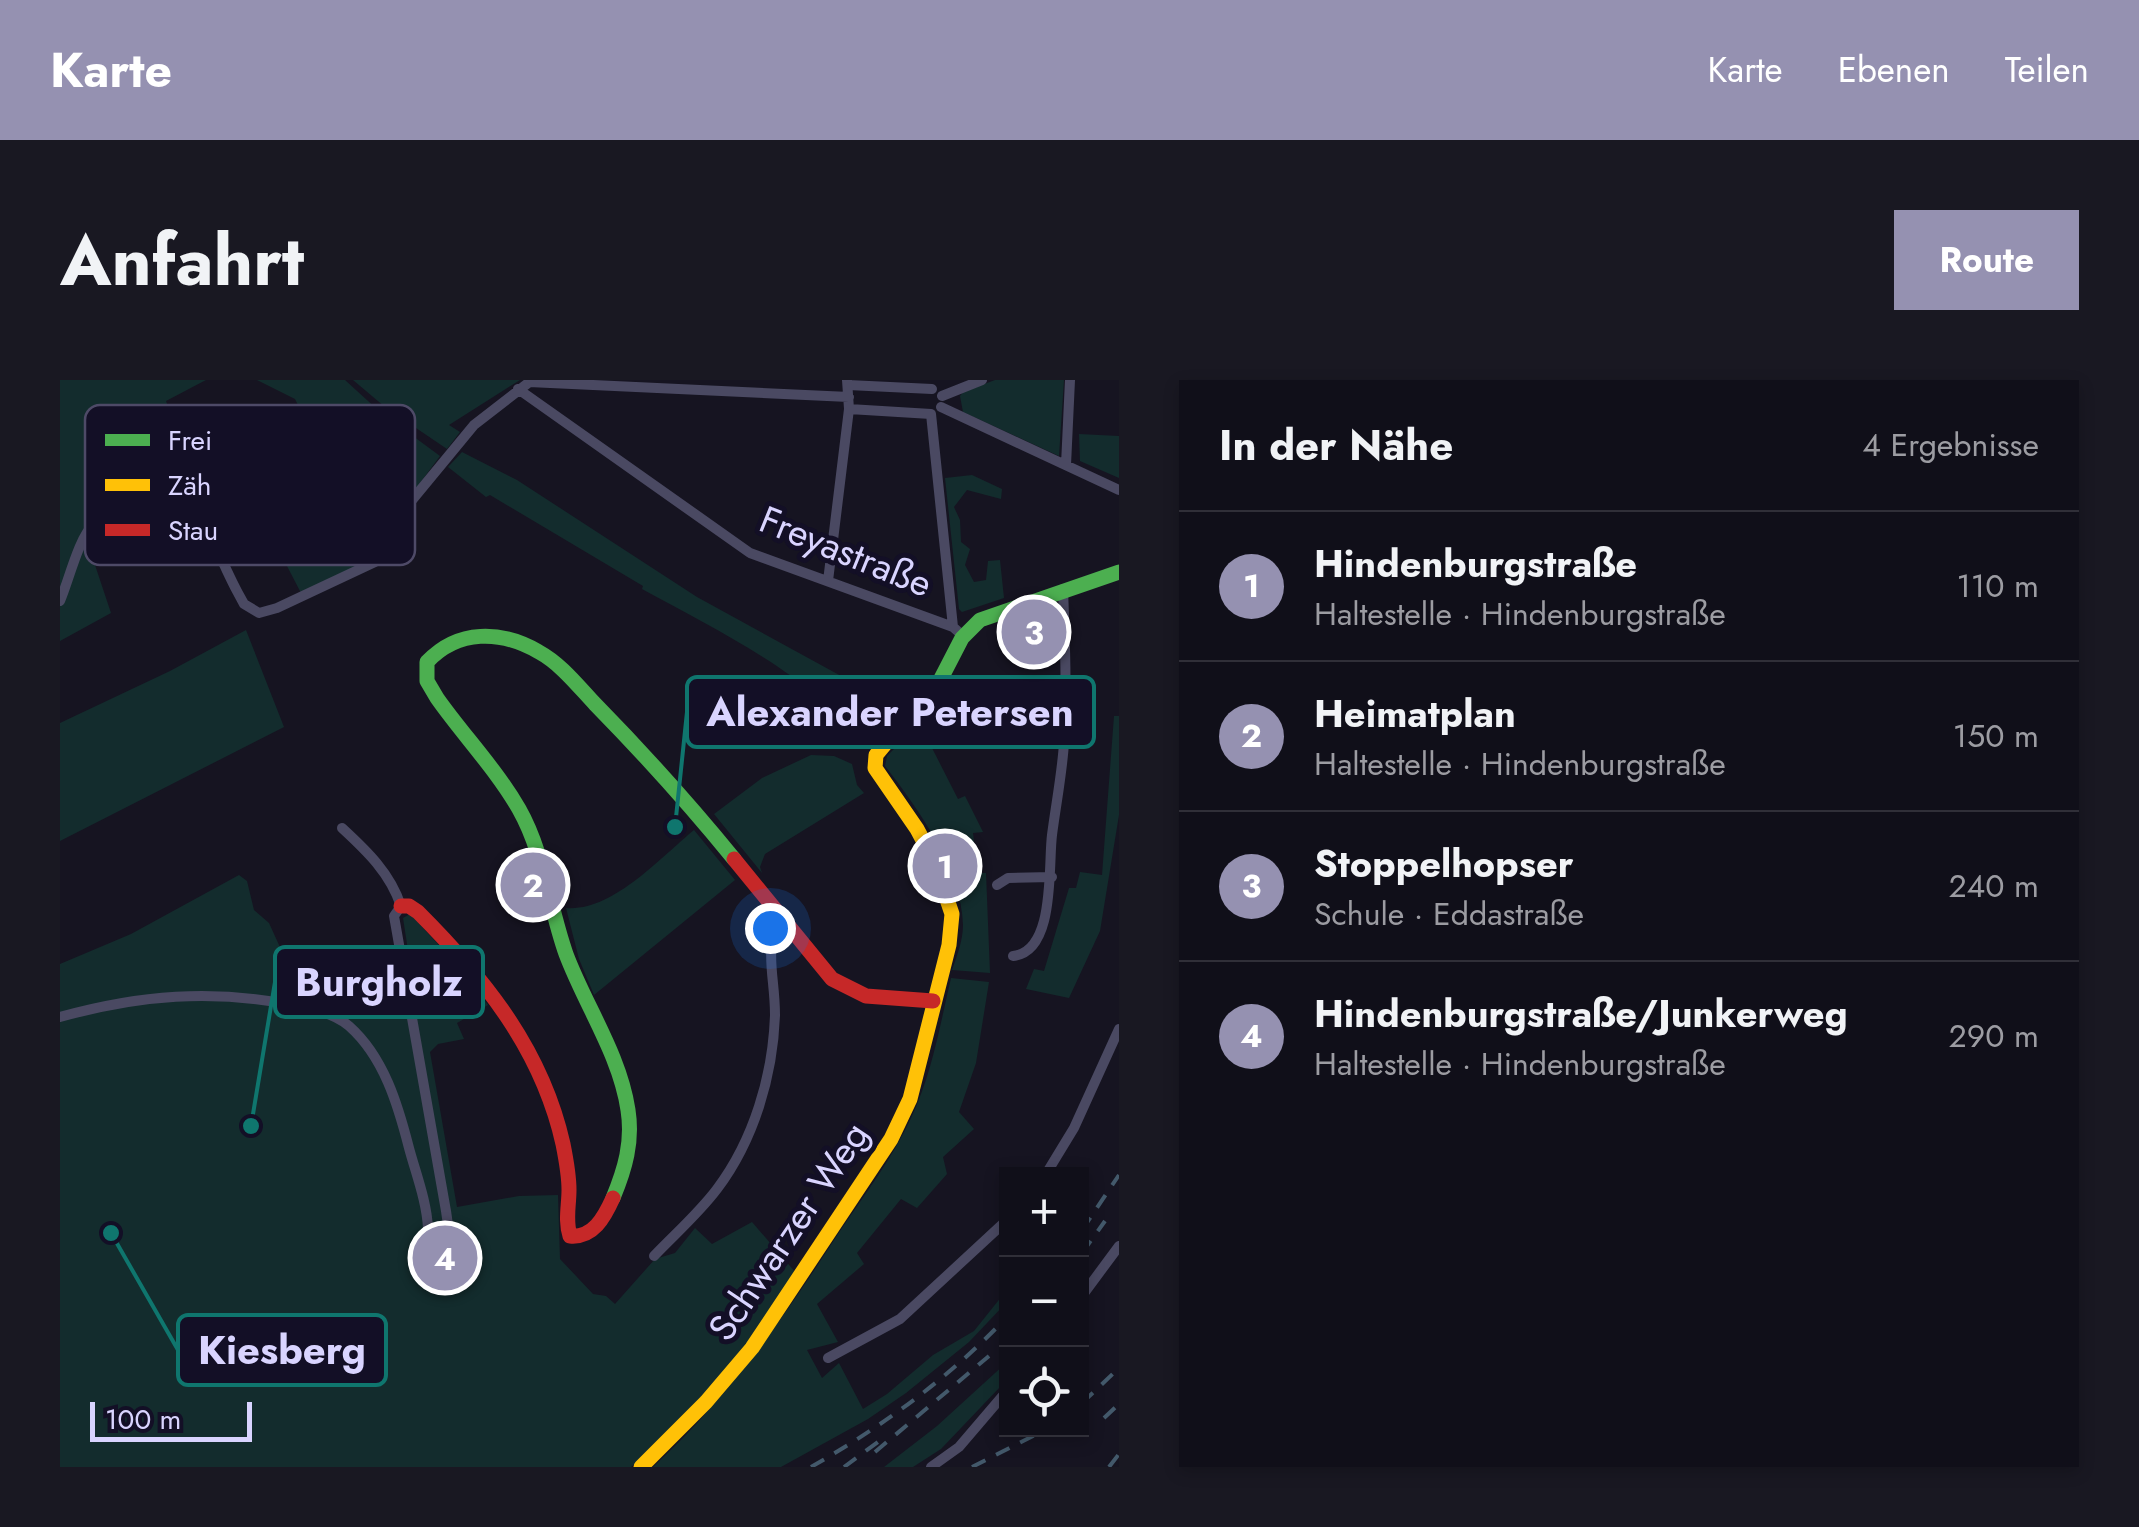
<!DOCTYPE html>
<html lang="de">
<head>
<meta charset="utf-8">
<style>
	:root { --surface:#100f19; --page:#191822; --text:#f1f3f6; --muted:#9c9ca2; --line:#302f38; --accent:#9591b1 }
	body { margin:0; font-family:Jost,sans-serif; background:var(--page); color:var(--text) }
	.controls { position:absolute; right:30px; bottom:30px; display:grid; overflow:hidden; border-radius:0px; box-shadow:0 5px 15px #0003 }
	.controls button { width:90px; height:90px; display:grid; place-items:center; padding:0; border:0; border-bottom:2px solid var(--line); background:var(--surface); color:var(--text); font:50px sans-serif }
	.scale { position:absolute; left:30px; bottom:25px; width:162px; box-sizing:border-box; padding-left:10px; border:5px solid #d9d4ff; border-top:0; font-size:28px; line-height:35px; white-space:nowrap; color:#d9d4ff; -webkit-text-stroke:8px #130f26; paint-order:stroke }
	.you { position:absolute; left:710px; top:548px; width:35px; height:35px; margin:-25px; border:8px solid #fff; border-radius:50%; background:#1a73e8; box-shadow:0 0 0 15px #1a73e833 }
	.badge { display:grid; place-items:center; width:65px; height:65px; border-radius:50%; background:var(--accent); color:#fff; font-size:32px; font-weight:700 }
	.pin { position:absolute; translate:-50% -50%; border:5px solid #fff; box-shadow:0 2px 10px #0006 }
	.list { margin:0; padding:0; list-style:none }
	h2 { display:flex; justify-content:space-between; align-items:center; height:130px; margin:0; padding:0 40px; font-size:42px }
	h2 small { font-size:32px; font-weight:400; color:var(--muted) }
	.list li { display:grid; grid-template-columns:65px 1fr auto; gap:30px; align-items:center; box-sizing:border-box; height:150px; padding:0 40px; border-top:2px solid var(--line) }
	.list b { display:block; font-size:38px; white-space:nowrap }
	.list p { margin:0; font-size:32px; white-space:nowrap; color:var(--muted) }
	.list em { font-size:32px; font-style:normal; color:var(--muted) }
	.icon { flex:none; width:55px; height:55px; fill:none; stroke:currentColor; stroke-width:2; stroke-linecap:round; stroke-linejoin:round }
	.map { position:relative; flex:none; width:1059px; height:1087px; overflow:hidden; border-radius:0px }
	header { display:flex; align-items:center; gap:60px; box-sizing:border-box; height:140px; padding:0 50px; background:var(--accent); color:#fff }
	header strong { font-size:48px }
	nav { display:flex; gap:55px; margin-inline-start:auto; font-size:35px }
	.intro { display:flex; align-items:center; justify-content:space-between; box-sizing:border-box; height:240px; padding:0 60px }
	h1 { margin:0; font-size:70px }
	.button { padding:25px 45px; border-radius:0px; background:var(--accent); color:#fff; font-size:35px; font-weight:700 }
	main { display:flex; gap:60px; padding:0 60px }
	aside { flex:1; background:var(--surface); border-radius:0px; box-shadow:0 5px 15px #0003 }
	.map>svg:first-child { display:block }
</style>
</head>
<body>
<header>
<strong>Karte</strong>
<nav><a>Karte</a><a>Ebenen</a><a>Teilen</a></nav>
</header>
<div class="intro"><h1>Anfahrt</h1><a class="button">Route</a></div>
<main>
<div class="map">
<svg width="1059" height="1087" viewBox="0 0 1059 1087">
	<rect width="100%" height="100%" fill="#161421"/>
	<path fill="#132c2d" d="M0 0H146L106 21 134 100 26 158 51 233 0 261Z
		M197 0H285L319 31 380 76 329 145 312 179 241 213 214 161 219 158 179 81 248 45 235 19Z
		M293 0H460L389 45 400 52 387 69 325 27Z
		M935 0H1004L999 76 903 32 900 16 903 12Z
		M1019 54 1059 56V98L1020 81Z
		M402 72 457 100 637 217 803 308 806 304 844 332 808 367C754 297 659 251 582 209L583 206 430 115 426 117 388 87Z
		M912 95 942 109 941 119 907 110 894 127 900 140 901 162 910 169 905 185 914 202 926 200 928 181 940 180 944 218 902 232 899 229 885 98Z
		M186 250 224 347 0 461V343L110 291Z
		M1054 336H1059V435L1040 551 1009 618 966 609 974 589 984 591 1009 508H1016L1020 492 1042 495Z
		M854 349 871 366 898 419 905 416 923 452 913 453 918 493H926L930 593 892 590C897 576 903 560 903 545 902 490 857 427 825 386L827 376Z
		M751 375 774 376 792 384 797 405 804 413 705 474 700 487 702 493 654 434 702 398Z
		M634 450 675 500 534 615 519 579 506 528C552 532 600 478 634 450Z
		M179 495 187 501 194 530 209 543 224 576 281 590 295 619 354 609 343 538 350 534 403 591 428 625 397 643 404 659 378 664 370 672 397 827 459 816 498 815 500 879 533 914 546 916 555 924 595 879 615 873 635 848 652 864 692 842 736 893C689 962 638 1036 571 1087H0V584L71 554Z
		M891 598 929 602 916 683 899 732 914 749 883 777 887 794 857 828 841 819 797 873 804 884 757 924 778 962 747 970 762 998 779 983 803 1029 827 1014 873 975 914 951 946 911V923L909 962 846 1013 808 1039 721 1087H593C668 1018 723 939 778 854 803 817 832 779 851 738 872 694 880 645 891 598Z
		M946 983V996L940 1007 881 1069 853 1087H824L877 1046Z"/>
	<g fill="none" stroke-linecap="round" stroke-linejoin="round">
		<path stroke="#4a4962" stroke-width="10" d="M469 2 789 17
			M788 5 872 9
			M458 9 690 173 893 247 902 255
			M882 16 922 0
			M881 27 1059 110
			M789 29 871 34
			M871 34 893 247
			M1006 85 1010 0
			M768 201 789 29 787 0
			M0 221C8 203 19 157 33 145 47 134 63 135 74 119 68 85 70 76 86 46 133 94 147 155 178 213L184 224 199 233 217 228 315 182 348 125 414 45 472 0
			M937 505 948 498 992 497
			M953 576C996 572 988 485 992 455 996 424 1002 394 1004 363 1007 312 1005 261 1003 209
			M0 637C79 615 152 609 233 625 251 628 275 634 289 646 324 677 338 725 349 768 356 794 367 822 368 849L372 855 383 854 388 845 386 831 334 536 341 526C330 493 307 471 282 448
			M986 794 1014 748 1059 649
			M594 876C615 854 639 833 657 809 694 760 713 695 715 635 715 596 704 574 719 536
			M1022 916 1059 866
			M768 978 840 939 946 841
			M871 1087 899 1067 946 1012"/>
		<path stroke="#4caf50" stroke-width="15" d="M831 357 871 318 902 258 920 240 1059 192
			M553 818C565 789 573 762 568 730 560 675 525 625 506 574 489 526 484 473 459 429 436 389 403 355 377 318L367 301V282C398 249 441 250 479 272 501 284 518 306 535 324 584 374 630 425 674 479"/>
		<path stroke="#ffc107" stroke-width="15" d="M581 1087 646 1022 692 968 831 759 850 719 889 565 892 534 874 481 857 449 815 388 816 375 831 357"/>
		<path stroke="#c62828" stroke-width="15" d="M674 479 772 599 806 616 873 621
			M341 526H349L358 532C425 599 482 670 503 764 506 779 509 795 509 810 509 826 505 840 510 856 533 858 544 838 553 818"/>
		<path stroke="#43596b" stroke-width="4" stroke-dasharray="15 12" stroke-linecap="butt" d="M1022 850 1059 795
			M1022 873 1045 841
			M1022 1023 1059 988
			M1044 1038 1059 1024
			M815 1072 929 976
			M751 1087C823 1046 889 998 946 938
			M784 1087 822 1059
			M912 1087 985 1050
			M1049 1087 1059 1074"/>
	</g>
	<g text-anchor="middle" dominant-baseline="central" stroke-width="10" stroke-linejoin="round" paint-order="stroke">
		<g font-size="38" fill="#d9d4ff" stroke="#130f26">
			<text transform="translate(786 171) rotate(22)">Freyastraße</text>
			<text transform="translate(728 851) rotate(-56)">Schwarzer Weg</text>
		</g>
	</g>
	<rect x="25" y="25" width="330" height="160" rx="15" fill="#130f26" stroke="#4e4a67" stroke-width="2.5"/>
	<rect x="45" y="54" width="45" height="12" fill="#4caf50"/>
	<rect x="45" y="99" width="45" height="12" fill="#ffc107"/>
	<rect x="45" y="144" width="45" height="12" fill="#c62828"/>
	<g font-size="28" fill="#d9d4ff">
		<text x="108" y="70">Frei</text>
		<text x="108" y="115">Zäh</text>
		<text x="108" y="160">Stau</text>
	</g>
	<path fill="none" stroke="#0f766e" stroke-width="4" d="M615 447L627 332M191 746L215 602M51 853L118 970"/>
	<g fill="#0f766e" stroke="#130f26" stroke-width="4">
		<circle cx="615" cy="447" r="10"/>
		<circle cx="191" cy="746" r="10"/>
		<circle cx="51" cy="853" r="10"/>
	</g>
	<g fill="#130f26" stroke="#0f766e" stroke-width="4">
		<rect x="627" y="297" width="407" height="70" rx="10"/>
		<rect x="215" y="567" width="208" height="70" rx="10"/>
		<rect x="118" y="935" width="208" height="70" rx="10"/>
	</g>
	<g font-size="40" text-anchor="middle" font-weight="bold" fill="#d9d4ff">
		<text x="830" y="346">Alexander Petersen</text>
		<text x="319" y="616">Burgholz</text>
		<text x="222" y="984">Kiesberg</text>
	</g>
</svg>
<div class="controls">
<button>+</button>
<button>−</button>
<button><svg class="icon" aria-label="locate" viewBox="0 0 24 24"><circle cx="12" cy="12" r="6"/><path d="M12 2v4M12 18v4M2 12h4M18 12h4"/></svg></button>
</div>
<div class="scale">100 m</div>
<div class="you"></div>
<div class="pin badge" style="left:885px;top:486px">1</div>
<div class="pin badge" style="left:473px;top:505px">2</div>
<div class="pin badge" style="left:974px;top:252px">3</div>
<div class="pin badge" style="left:385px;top:878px">4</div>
</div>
<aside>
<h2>In der Nähe<small>4 Ergebnisse</small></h2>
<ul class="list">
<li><span class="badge">1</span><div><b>Hindenburgstraße</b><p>Haltestelle · Hindenburgstraße</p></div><em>110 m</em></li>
<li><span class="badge">2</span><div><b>Heimatplan</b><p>Haltestelle · Hindenburgstraße</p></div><em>150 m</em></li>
<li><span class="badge">3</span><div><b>Stoppelhopser</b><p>Schule · Eddastraße</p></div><em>240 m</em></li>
<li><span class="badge">4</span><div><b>Hindenburgstraße/Junkerweg</b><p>Haltestelle · Hindenburgstraße</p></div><em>290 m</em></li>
</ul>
</aside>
</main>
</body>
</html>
